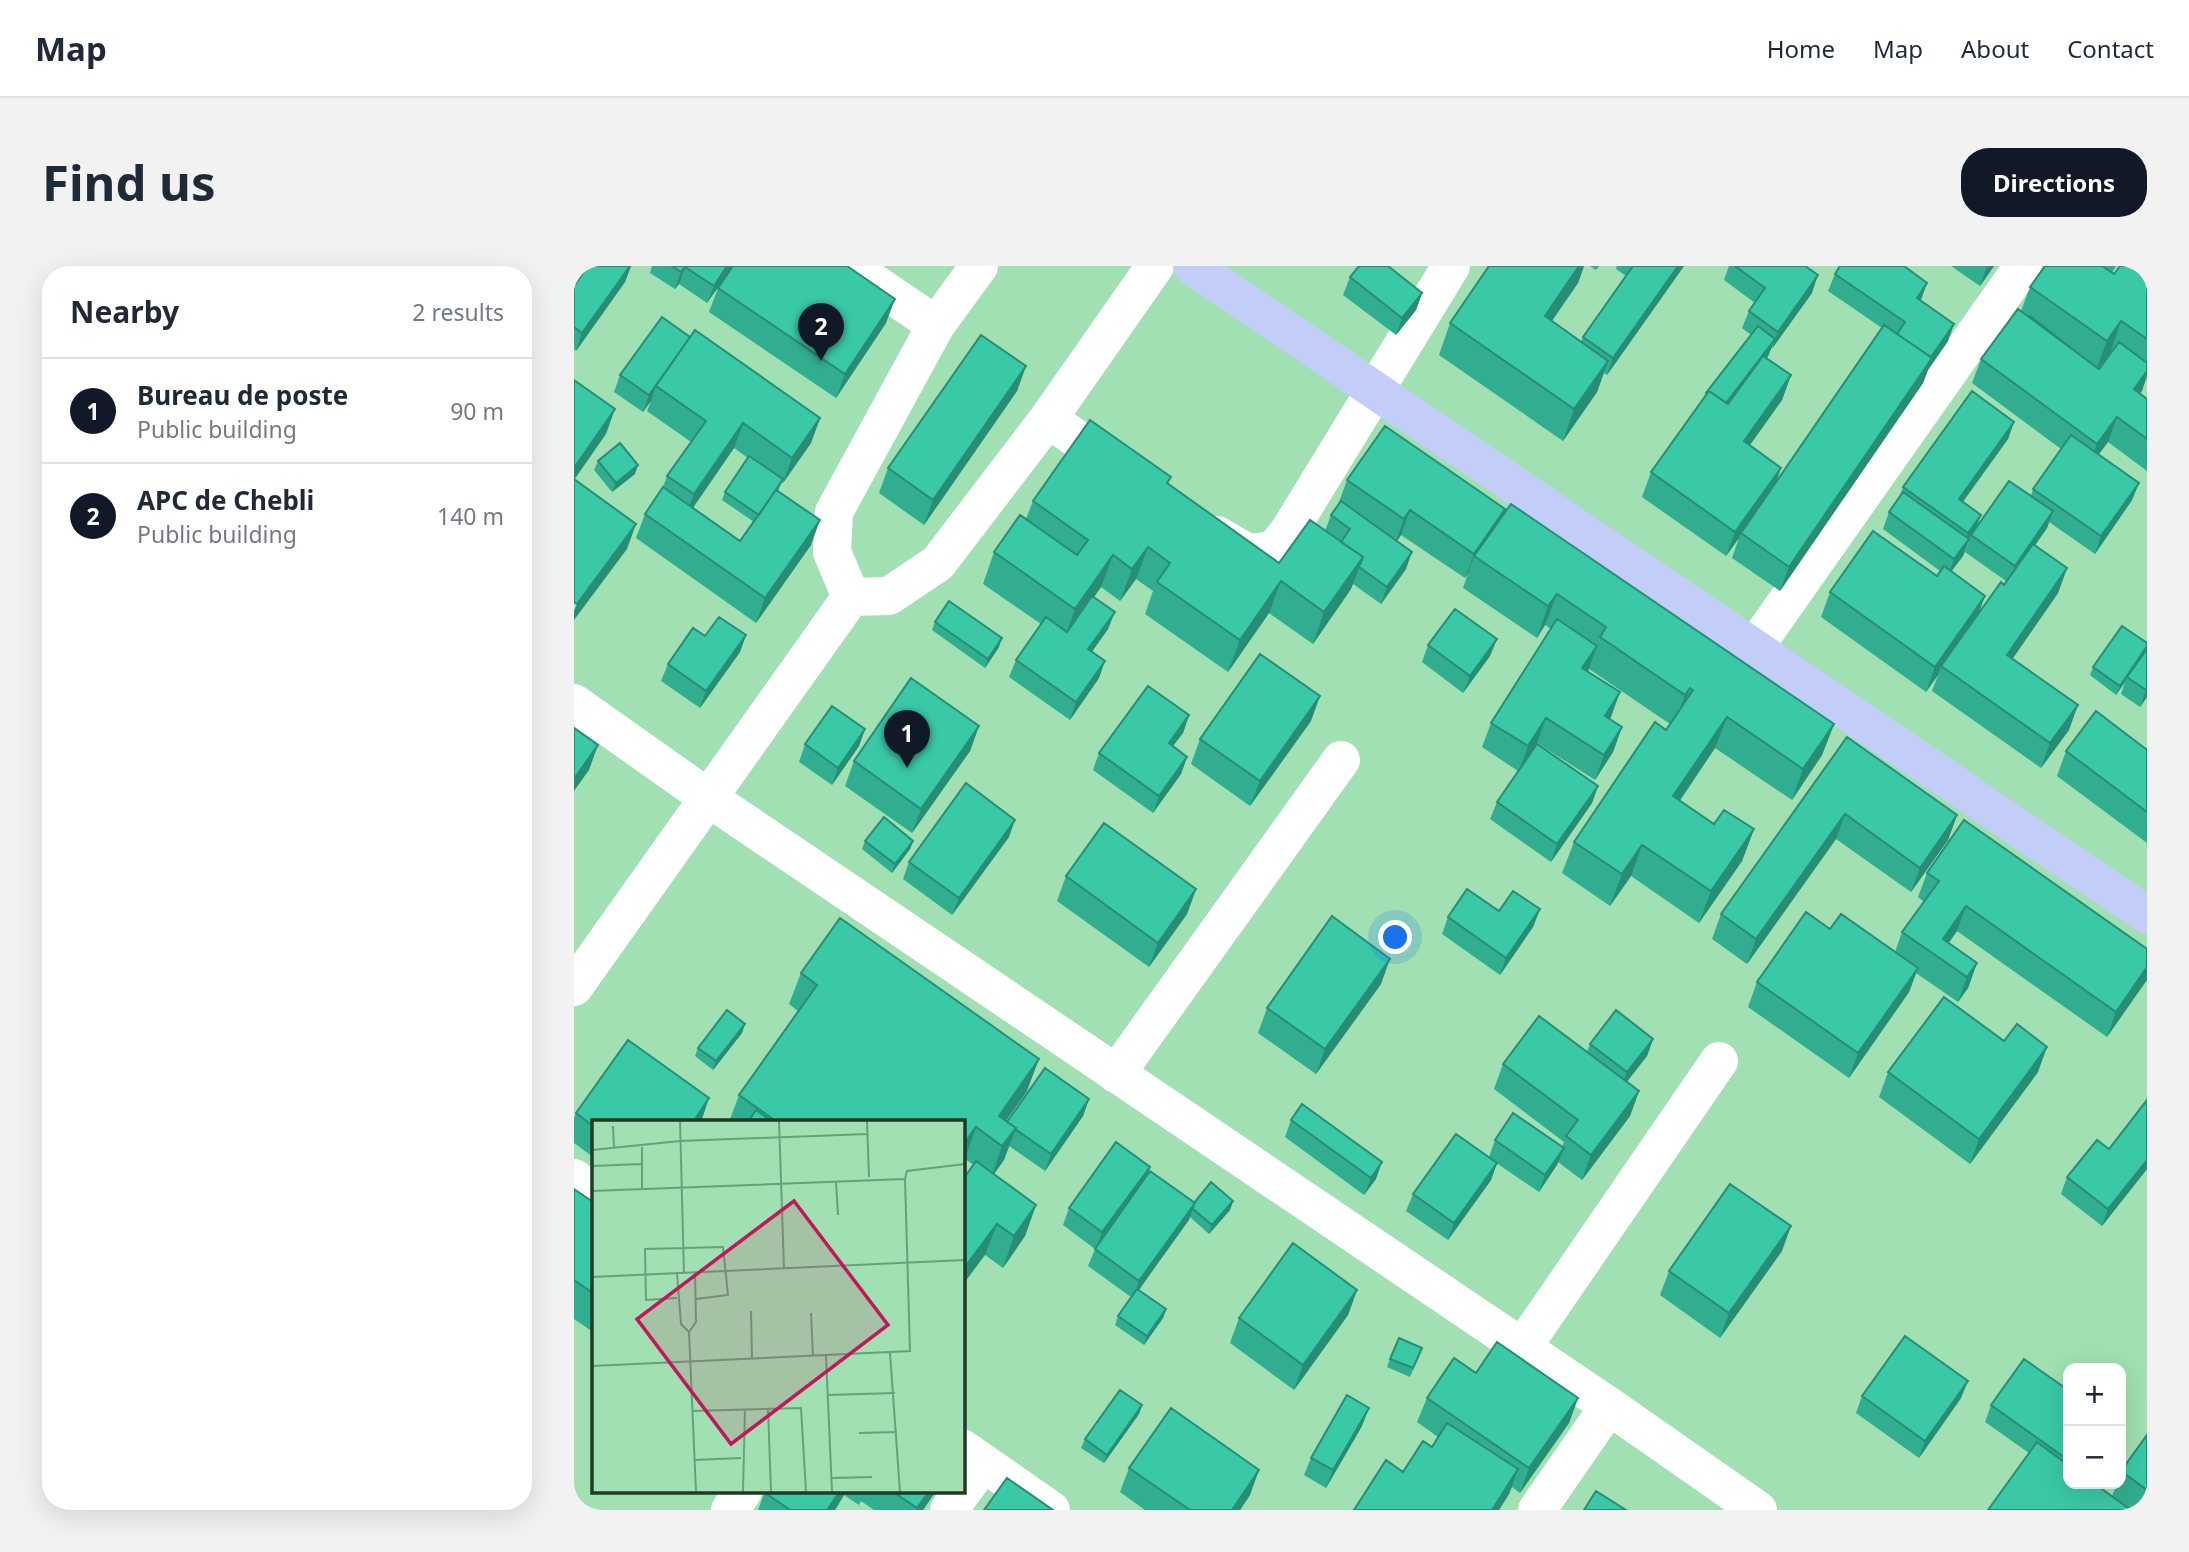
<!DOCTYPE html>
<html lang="en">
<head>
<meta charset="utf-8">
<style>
	:root { --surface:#fff; --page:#f2f2f3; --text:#1f2937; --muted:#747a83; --line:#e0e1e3; --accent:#111827 }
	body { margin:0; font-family:"Noto Sans",sans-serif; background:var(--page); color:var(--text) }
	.controls { position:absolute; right:21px; bottom:21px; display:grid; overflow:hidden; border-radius:14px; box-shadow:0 7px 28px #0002 }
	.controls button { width:63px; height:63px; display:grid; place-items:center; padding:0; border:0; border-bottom:2px solid var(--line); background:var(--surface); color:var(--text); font:35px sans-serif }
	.you { position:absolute; left:822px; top:672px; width:24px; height:24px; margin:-18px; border:5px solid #fff; border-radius:50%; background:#1a73e8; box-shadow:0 0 0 10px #1a73e833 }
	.badge { display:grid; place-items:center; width:46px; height:46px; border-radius:50%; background:var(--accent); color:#fff; font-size:23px; font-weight:700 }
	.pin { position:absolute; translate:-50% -58px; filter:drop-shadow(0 2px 4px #0008) }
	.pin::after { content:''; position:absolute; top:37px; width:24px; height:21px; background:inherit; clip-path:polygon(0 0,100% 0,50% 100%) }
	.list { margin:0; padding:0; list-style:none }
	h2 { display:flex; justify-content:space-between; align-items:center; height:91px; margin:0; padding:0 28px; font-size:30px }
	h2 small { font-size:23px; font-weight:400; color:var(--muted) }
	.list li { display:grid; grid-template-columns:46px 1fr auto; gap:21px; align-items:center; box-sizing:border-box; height:105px; padding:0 28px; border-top:2px solid var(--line) }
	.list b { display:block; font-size:26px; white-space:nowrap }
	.list p { margin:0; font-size:23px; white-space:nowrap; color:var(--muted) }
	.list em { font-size:23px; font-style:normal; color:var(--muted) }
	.map { position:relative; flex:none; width:1573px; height:1244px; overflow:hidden; border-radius:28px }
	header { display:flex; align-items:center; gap:42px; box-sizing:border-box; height:98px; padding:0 35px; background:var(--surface); border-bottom:2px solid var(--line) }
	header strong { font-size:33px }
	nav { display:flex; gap:38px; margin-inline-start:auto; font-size:24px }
	.intro { display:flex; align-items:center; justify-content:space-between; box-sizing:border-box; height:168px; padding:0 42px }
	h1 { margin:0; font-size:49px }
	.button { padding:18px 32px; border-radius:28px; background:var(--accent); color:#fff; font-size:24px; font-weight:700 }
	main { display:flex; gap:42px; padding:0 42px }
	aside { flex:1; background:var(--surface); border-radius:28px; box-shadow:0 7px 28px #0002 }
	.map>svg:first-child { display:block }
</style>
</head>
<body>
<header>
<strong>Map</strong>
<nav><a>Home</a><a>Map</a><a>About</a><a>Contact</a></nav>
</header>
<div class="intro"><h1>Find us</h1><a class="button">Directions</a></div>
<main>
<aside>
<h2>Nearby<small>2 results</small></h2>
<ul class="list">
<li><span class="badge">1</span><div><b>Bureau de poste</b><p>Public building</p></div><em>90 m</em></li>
<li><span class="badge">2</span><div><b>APC de Chebli</b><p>Public building</p></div><em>140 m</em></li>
</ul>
</aside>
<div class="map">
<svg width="1573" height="1244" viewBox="0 0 1573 1244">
	<rect width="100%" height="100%" fill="#a0e0b2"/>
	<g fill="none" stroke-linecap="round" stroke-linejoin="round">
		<path stroke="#fff" stroke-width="38" d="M275 0 362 59
			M474 153 544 201
			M643 269 674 287 700 284 715 265 877 0
			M1180 382 1449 0
			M0 437 133 531 1035 1140 1184 1244
			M542 808 767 494
			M0 912 19 926
			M948 1082 1145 795
			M388 1182 477 1244
			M156 1244 169 1225
			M375 1244 409 1197
			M963 1244 1035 1140"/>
		<path stroke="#fff" stroke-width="38" d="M405 0 362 59 260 246 258 286 277 331 315 330 364 297 474 153 581 0
			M0 721 277 331"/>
		<path stroke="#c2cdf8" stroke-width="38" d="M618 0 1573 649"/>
	</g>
	<path fill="#31ad90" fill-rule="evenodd" d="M57 0 51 16 2 85 0 83V20Z
		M78 0H159L133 37 105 18 101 23 76 7Z
		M915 0H1010L1004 17 978 55 1007 76 1009 71 1052 10 1042 3 1043 0H1110L1033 109 1030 107 1023 126 989 175 865 89 876 57Z
		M1016 0H1025L1022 4Z
		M1155 0H1231L1238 27 1197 83 1193 93 1217 109 1208 134 1176 179 1207 202 1201 218 1308 62 1254 25 1261 8 1346 35 1374 75 1354 104 1349 117 1206 325 1158 292 1165 272 1152 290 1068 231 1077 206 1130 132 1132 127 1177 69 1168 62 1175 45 1181 37 1150 14Z
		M1377 0H1420L1406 20Z
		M1471 0H1542L1538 7 1540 8 1573 0V110L1565 128 1573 133V205L1534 176 1524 189 1565 217 1558 234 1521 288 1475 256 1473 262 1461 279 1493 302 1484 327 1438 393 1495 464 1467 502 1358 425 1364 409 1352 426 1247 351 1256 326 1363 310 1366 305 1309 263 1315 246 1325 232 1329 221 1440 156 1434 173 1389 236 1407 249 1402 262 1457 230 1459 223 1487 183 1398 117 1407 93 1447 45 1456 21ZM1536 87H1537L1525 103V102ZM1396 273 1391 286 1432 315 1405 347 1377 305 1389 290Z
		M776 11 848 27 842 44 822 69 769 29Z
		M144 22 312 57 262 132 135 46Z
		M116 71 246 152 237 177 209 217 208 216 204 225 237 279 182 357 62 272 71 248 89 221 93 210 117 176 73 145 77 135 69 146 40 126 46 109ZM160 182 174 192 151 226 148 234 180 256 166 275 119 242Z
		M452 100 443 125 350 259 305 227 314 202Z
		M24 195 61 208 38 226 20 204Z
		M773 214 931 243 928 250 1260 458 1248 489 1218 534 1141 482 1106 535 1140 558 1180 563 1168 595 1125 657 1057 610 1036 640 988 607 1000 576 1096 458 1015 403 1014 406 1037 451 1036 453 1048 461 1039 486 1021 514 963 477 950 497 1024 520 1018 537 977 596 916 553 923 536 944 505 908 481 917 457 977 363 971 359 963 372 889 322 894 307 891 312 827 269 823 275 832 303 807 338 779 318 777 323 739 378 695 347 654 406 571 348 579 325 562 313 546 335 527 321 520 331 534 363 518 385 525 412 496 454 435 411 442 394 467 358 409 318 420 286 452 253 459 235 594 218 705 297 751 265 757 249 764 239Z
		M361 356 425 381 411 402 358 364Z
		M172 369 166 386 126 442 87 415 94 398 131 370Z
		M854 379 916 390 889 427 848 396Z
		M1573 380V431L1566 441 1547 428 1551 416 1542 429 1516 409 1519 401Z
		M615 449 609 467 599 480 613 491 607 508 579 547 519 504 525 487Z
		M737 455 676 540 617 498 626 473Z
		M405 460 396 485 338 567 271 520 280 495Z
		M291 463 285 480 258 519 225 496 231 478Z
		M1273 471 1383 549 1374 574 1337 626 1262 573 1173 698 1138 673 1147 648Z
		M1573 484V577L1483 510 1492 485Z
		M435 571 378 649 329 613 335 596Z
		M291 575H339L336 583 318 607 288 583Z
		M1353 607 1573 683V713L1533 771 1383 665 1375 677 1403 697 1394 722 1384 736 1342 707 1335 726 1275 812 1174 741 1183 716 1256 663 1321 686 1328 666 1350 636 1344 631Z
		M492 610 622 623 613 648 575 701 483 635Z
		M966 643 959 661 926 709 868 668 874 651 925 645Z
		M227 707 453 825 432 855 433 856 515 833 509 850 471 905 435 880 430 894 420 908 462 939 451 970 429 1002 411 989 400 899 391 893 388 856H155L165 829 224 745 215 738Z
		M807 718 742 808 684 767 693 742Z
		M168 767 139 804 121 790 124 782Z
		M1079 773 1073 790 1053 816 1065 825 1056 850 1008 914 984 896 965 926 918 894 923 897 917 914 874 974 832 945 839 928 915 891 921 874 988 881 990 876 920 823 929 798 1013 786 1016 778Z
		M1430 775 1464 806 1396 898 1305 831 1314 806Z
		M1573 834V903L1528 960 1487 928 1493 911 1535 883Z
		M2 847 19 856V891L0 877V852Z
		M717 854 802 913 790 929 711 871Z
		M576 901 572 911 620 937 659 935 656 944 635 968 616 951 565 1024 592 1043 589 1052 570 1079 541 1059 544 1050 557 1031 514 1000 521 983 489 959 495 942Z
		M0 923 19 936V1066L0 1053Z
		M1208 985 1146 1072 1086 1029 1095 1005Z
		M783 1024 774 1049 720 1124 656 1077 665 1052Z
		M845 1091 836 1111 813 1101 816 1093Z
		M902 1107 1004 1132 995 1157 946 1227 938 1221 935 1228 925 1244H780L829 1206 858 1181 864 1171 843 1156 853 1132Z
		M1494 1124V1218L1455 1187 1411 1156 1417 1139Z
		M1288 1130 1387 1132 1345 1192 1282 1147Z
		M568 1139 565 1148 530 1197 507 1182 511 1173Z
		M788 1160 752 1222 730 1209 737 1192Z
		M1573 1169V1244H1558L1538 1230 1543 1218H1547V1205Z
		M555 1202 676 1229 666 1244H571L546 1226Z
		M191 1225H362L349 1244H300L287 1235 285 1239 270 1229 261 1244H184Z"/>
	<path fill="#288d75" d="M57 0 51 16 2 85 8 67Z
		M153 0H159L133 37 140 20Z
		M1005 0H1010L1004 17 959 82 971 50Z
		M1104 0H1110L1033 109 1039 92Z
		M1414 0H1420L1406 20 1412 3Z
		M111 1 105 18 101 23 107 6Z
		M1244 9 1238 27 1198 83 1204 66Z
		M1353 17 1347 34 1336 50 1343 32Z
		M848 27 842 44 822 69 828 52Z
		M321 33 312 57 262 132 271 108Z
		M1547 55 1536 87 1521 106 1533 75Z
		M1380 58 1374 75 1354 104 1349 117 1206 325 1215 301Z
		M116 71 82 120 77 135 69 146 75 129Z
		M1201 73 1194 90 1142 158 1149 141Z
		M1034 95 1023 126 989 175 1000 143Z
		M452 100 443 125 350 259 359 234Z
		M1573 105V110L1568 125 1551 148 1560 123Z
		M1217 109 1208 134 1161 200 1170 175Z
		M41 143 32 168 0 214V202Z
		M1543 151 1534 176 1514 203 1523 178Z
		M246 152 237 177 209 217 218 192Z
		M1440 156 1434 173 1378 250 1385 233Z
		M169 157 160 182 111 253 120 228Z
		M64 199 61 208 38 226 42 217Z
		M1207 202 1198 227 1167 267 1165 272 1152 290 1161 266Z
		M1565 217 1558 234 1521 288 1527 270Z
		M931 243 921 268 900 290 894 307 891 312 900 288Z
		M836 244 827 269 821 278 830 253Z
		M1479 245 1473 262 1435 317 1441 300Z
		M1407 249 1400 266 1397 269 1394 275 1389 290 1374 310 1380 293 1388 282 1394 267Z
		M246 254 237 279 182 357 191 332Z
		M62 258 53 283 0 354V345L3 338Z
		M574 281 562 313 546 335 558 303Z
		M838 286 832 303 807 338 813 321Z
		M539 289 527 321 490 374 501 343Z
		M789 291 777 323 739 378 750 346Z
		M1493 302 1484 327 1424 414 1433 389Z
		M707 315 695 347 654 406 666 374Z
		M983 328 971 359 963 372 974 340Z
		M1411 330 1402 355 1367 400 1364 409 1352 426 1361 401Z
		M541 346 534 363 508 400 514 383Z
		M172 369 166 386 126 442 132 425Z
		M428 372 425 381 411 402 414 393Z
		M923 373 916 390 889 427 896 410Z
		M1023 380 1014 405 999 427 1008 402Z
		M1573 380 1571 387 1553 411 1551 416 1542 429 1546 420Z
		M531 395 525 412 496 454 502 436Z
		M1116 422 1105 453 1100 461 1111 429Z
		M1573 423V431L1566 441 1572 424Z
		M1046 426 1037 451 1022 475 1031 450Z
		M746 430 737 455 676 540 686 515Z
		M1504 439 1495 464 1467 502 1476 477Z
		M615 449 609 467 588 494 595 477Z
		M1153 451 1141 482 1087 561 1099 530Z
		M972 452 963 477 945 505 954 480Z
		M1260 458 1248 489 1218 534 1229 503Z
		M405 460 396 485 338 567 347 543Z
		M1048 461 1039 486 1021 514 1030 489Z
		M291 463 285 480 258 519 264 502Z
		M24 479 15 504 0 525V513Z
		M613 491 607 508 579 547 585 530Z
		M1024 520 1018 537 977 596 983 578Z
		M1271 548 1262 573 1173 698 1182 673Z
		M1383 549 1374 574 1337 626 1346 602Z
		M441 554 435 571 378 649 385 632Z
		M1180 563 1168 595 1125 657 1137 625Z
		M339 575 336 583 318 607 321 598Z
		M1068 579 1057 610 1036 640 1048 608Z
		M622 623 613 648 575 701 584 677Z
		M1392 640 1383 665 1364 691 1369 673Z
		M966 643 959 661 926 709 932 692Z
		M816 693 807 718 742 808 751 783Z
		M1403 697 1394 722 1384 736 1393 711Z
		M1573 701V714L1533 771 1542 746Z
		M1344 702 1335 726 1275 812 1284 787Z
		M171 758 168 767 139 804 142 795Z
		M1079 773 1073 790 1046 824 1053 806Z
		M1473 781 1464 806 1396 898 1405 873Z
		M465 793 453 825 419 873 425 850Z
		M1065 825 1056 850 1008 914 1017 889Z
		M135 832 127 856H119Z
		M515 833 509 850 471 905 477 888Z
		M402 861 391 893 388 896V880Z
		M442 862 430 894 417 912 428 880Z
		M990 882 983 899 965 926 971 909Z
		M1573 894V903L1528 960 1534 943Z
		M808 896 802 913 790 929 797 912Z
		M923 897 917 914 874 974 880 957Z
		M576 901 570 918 522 983 528 966Z
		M659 935 656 944 635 968 638 959Z
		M621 937 615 954 559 1032 565 1015Z
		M462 939 451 970 429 1002 440 970Z
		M423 958 411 989 388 1020V1005Z
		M1217 960 1208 985 1146 1072 1155 1047Z
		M783 1024 774 1049 720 1124 729 1099Z
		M592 1043 589 1052 570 1079 573 1070Z
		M1394 1115 1387 1132 1345 1192 1351 1175Z
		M1004 1132 995 1157 946 1227 955 1202Z
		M568 1139 565 1148 530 1197 533 1189Z
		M795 1142 788 1160 752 1222 759 1204Z
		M944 1203 935 1228 925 1244H918Z
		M685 1204 676 1229 666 1244H658Z
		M266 1225H272L270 1229 261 1244H253Z
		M355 1225H362L349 1244H342Z"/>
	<path fill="#39c9a7" stroke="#288d75" stroke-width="2" d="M14 0H56L8 67 0 61V20Z
		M98 0H153L140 20 111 1 107 6Z
		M159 0H273L321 33 271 108 144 22Z
		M785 0H814L848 27 828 52 776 11Z
		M915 0H1005L971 50 1034 95 1000 143 876 57Z
		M1059 0H1104L1039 92 1009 71Z
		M1161 0H1231L1244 9 1204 66 1175 45 1191 22Z
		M1266 0H1330L1353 17 1343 32 1380 58 1357 91 1323 68 1331 56 1261 8Z
		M1471 0H1528L1540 8 1546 0H1573V73L1547 55 1533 75 1456 21Z
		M1444 43 1525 103 1545 76 1573 97V105L1560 123 1573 133V173L1543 151 1523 178 1407 93Z
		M1456 50 1497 82 1455 51Z
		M88 51 116 71 75 129 46 109Z
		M1310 59 1358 92 1215 301 1167 267Z
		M1184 60 1201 73 1152 137 1135 125 1133 128 1132 127Z
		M121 64 246 152 218 192 169 157 120 228 93 210 132 155 82 120Z
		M407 69 452 100 359 234 314 202Z
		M1189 90 1217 109 1170 175 1207 202 1161 266 1077 206 1135 125 1154 138Z
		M0 114 41 143 0 202Z
		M1398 125 1440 156 1385 233 1407 249 1394 267 1329 221Z
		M516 154 597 211 593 217 705 297 736 254 789 291 750 346 707 315 666 374 583 316 596 297 574 281 558 303 539 289 501 343 420 286 446 249 503 289 514 274 459 235Z
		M811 160 931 243 900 288 836 244 830 253 773 214Z
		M1497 169 1565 217 1527 270 1459 223Z
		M46 177 64 199 42 217 24 195Z
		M175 190 209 213 185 249 151 226Z
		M0 213 62 258 3 338 0 336Z
		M1435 215 1479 245 1441 300 1397 269Z
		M89 221 166 275 202 224 246 254 191 332 71 248Z
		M1329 226 1395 273 1380 293 1315 246Z
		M767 235 838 286 813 321 785 301 789 291 767 276 776 263 757 249Z
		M937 238 1260 458 1229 503 1153 451 1099 530 1140 558 1150 544 1180 563 1137 625 1068 579 1048 608 1000 576 1081 456 1092 464 1119 424 1116 422 1111 429 1026 371 1032 361 983 328 974 340 900 290Z
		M1299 265 1363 310 1370 300 1411 330 1361 401 1256 326Z
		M1459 278 1493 302 1433 389 1504 439 1476 477 1367 400 1427 316 1430 319Z
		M518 330 541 346 514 383 531 395 502 436 442 394 472 351 493 366Z
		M375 335 428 372 414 393 361 356Z
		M881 343 923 373 896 410 854 379Z
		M145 351 172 369 132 425 94 398 119 362 131 370Z
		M983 353 1023 380 1008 402 1046 426 1031 450 1048 461 1030 489 972 452 954 480 917 457Z
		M1548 360 1573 377V380L1546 420 1519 401Z
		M1573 383V423L1572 424 1553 411Z
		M686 388 746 430 686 515 626 473Z
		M337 412 405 460 347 543 280 495Z
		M574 420 615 449 595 477 613 491 585 530 525 487Z
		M258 440 291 463 264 502 231 478Z
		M1522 445 1573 484V546L1492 485Z
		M0 462 24 479 0 513Z
		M1273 471 1383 549 1346 602 1271 548 1182 673 1147 648Z
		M963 478 1024 520 983 578 923 536Z
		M392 517 441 554 385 632 335 596Z
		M310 551 339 575 321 598 291 575Z
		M1390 554 1573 683V701L1542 746 1392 640 1369 673 1403 697 1393 711 1328 666 1365 615 1353 607Z
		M530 557 622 623 584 677 492 610Z
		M893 623 925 645 939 625 966 643 932 692 874 651Z
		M1232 646 1256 663 1267 648 1344 702 1284 787 1183 716Z
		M758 650 816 693 751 783 693 742Z
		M266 652 465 793 425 850 442 862 428 880 402 861 388 880V856H203L165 829 243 719 227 707Z
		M1370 731 1430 775 1443 758 1473 781 1405 873 1314 806Z
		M153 744 171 758 142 795 124 782Z
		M1042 744 1079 773 1053 806 1016 778Z
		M965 750 1065 825 1017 889 992 870 1004 854 929 798Z
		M54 774 135 832 119 856H19V860L2 847Z
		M471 802 515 833 477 888 441 863 442 862 433 856Z
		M1573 834V894L1534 943 1493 911 1523 874 1535 883Z
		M728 838 808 896 797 912 717 854Z
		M182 844 199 856H174Z
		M939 847 990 882 971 909 921 874Z
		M882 868 923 897 880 957 839 928Z
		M542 876 576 901 528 966 495 942Z
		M402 895 462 939 440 970 423 958 388 1005V915Z
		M576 905 621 937 565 1015 521 983Z
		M637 916 659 935 638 959 619 943 620 937Z
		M1156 918 1217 960 1155 1047 1095 1005Z
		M0 923 19 936V1027L0 1014Z
		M719 977 783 1024 729 1099 665 1052Z
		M563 1023 592 1043 573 1070 544 1050Z
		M1331 1070 1394 1115 1351 1175 1288 1130Z
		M825 1072 848 1082 839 1102 816 1093Z
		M923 1076 1004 1132 955 1202 853 1132 880 1092 902 1107Z
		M1450 1093 1494 1124V1194L1417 1139Z
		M546 1124 568 1139 533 1189 511 1173Z
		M773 1129 795 1142 759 1204 737 1192Z
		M597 1142 685 1204 658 1244H616L555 1202Z
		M873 1157 944 1203 918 1244H780L812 1194 829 1206 849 1175 858 1181Z
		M1573 1169V1224L1547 1205Z
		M1463 1176 1494 1199V1218H1521L1557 1244H1414Z
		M433 1212 479 1244H410Z
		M191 1225H266L253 1244H216L190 1226Z
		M318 1225H355L343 1242Z
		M1022 1225 1052 1244H1010Z"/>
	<g transform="translate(18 854)">
		<rect width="373" height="373" fill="#a0e0b2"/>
		<path fill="none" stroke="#6d9e7b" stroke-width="2" d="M88 1 92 154M187 1 192 149M275 1 277 57M21 6 22 28M50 27V70M0 30 88 21 275 14M0 46 50 44M244 62 246 95M0 71 313 59M85 154 89 204 97 212 104 202 103 153M0 157 373 140M85 178 54 180 53 129 131 127 136 175 104 179M159 191 160 239M219 193 221 236M97 212 104 372M298 233 308 372M234 236 240 372M0 246 318 231 313 59 315 51 373 44M236 275 303 273M176 288 179 372M100 291 209 288 214 372M267 313 305 312M102 340 149 338M240 358 280 357M151 372 153 289"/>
		<path fill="#c2185b" fill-opacity="0.15" stroke="#c2185b" stroke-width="3.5" d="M202 81 296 205 139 324 45 199Z"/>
		<rect width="373" height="373" fill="none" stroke="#203a28" stroke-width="3.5"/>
	</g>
</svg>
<div class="controls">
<button>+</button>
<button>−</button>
</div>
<div class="you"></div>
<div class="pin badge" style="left:333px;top:502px">1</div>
<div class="pin badge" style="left:247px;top:95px">2</div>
</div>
</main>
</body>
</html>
